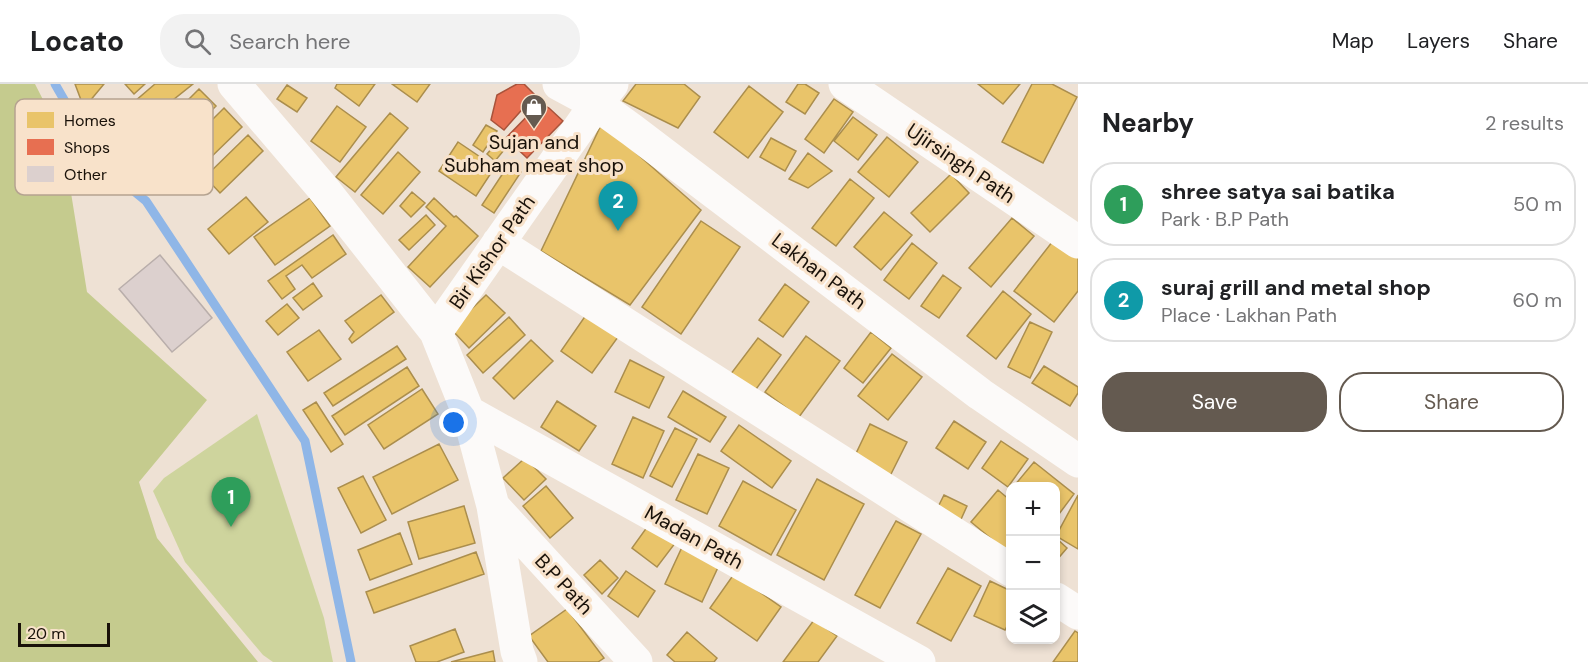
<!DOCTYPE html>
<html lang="en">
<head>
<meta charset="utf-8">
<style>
	:root { --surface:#fff; --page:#f2f2f2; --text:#202124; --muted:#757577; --line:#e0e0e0; --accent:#645a50 }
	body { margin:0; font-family:"DM Sans",sans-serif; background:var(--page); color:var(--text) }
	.controls { position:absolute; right:18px; bottom:18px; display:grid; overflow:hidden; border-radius:12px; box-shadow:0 3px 9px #0003 }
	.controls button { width:54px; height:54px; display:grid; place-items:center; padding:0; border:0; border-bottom:2px solid var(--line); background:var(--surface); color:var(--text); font:30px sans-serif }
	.scale { position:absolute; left:18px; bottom:15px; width:92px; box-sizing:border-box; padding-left:6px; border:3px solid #191109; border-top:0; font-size:16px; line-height:21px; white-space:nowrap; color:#191109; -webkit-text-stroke:4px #f8e2ca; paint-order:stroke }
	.you { position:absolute; left:454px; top:339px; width:21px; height:21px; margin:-15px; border:4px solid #fff; border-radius:50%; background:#1a73e8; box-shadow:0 0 0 9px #1a73e833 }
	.badge { display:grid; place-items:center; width:39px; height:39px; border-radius:50%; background:var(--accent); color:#fff; font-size:20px; font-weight:700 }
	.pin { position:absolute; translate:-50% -50px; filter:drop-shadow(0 2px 3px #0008) }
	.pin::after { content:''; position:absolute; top:32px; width:21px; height:18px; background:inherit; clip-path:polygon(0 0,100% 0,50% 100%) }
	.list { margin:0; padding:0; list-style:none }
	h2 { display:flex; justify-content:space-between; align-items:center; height:78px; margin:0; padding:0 24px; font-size:26px }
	h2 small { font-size:20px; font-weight:400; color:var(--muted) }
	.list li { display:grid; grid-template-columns:39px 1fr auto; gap:18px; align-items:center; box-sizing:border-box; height:84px; margin:0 12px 12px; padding:0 12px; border:2px solid var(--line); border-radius:24px }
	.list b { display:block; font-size:22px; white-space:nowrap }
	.list p { margin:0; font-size:20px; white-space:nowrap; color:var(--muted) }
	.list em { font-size:20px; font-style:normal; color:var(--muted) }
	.actions { display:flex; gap:12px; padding:18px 24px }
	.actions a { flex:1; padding:14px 0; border:2px solid var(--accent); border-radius:24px; text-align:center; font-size:21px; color:var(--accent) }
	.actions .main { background:var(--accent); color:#fff }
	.icon { flex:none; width:33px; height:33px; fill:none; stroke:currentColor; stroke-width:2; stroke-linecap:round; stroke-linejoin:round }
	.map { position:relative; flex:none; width:1078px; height:578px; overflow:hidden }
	header { display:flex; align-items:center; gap:36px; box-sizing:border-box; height:84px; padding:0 30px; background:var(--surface); border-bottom:2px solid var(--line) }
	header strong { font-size:28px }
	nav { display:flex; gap:33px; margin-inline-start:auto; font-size:21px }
	.search { width:420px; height:54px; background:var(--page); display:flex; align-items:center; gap:15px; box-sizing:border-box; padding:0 21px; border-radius:24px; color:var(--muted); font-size:22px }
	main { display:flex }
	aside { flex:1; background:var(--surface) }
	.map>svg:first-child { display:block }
</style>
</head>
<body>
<header>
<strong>Locato</strong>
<div class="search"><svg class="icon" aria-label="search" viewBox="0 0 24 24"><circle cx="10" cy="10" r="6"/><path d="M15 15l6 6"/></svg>Search here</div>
<nav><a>Map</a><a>Layers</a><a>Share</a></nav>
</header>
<main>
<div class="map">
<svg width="1078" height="578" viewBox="0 0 1078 578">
	<rect width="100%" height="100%" fill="#eee1d4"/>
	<path fill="#ced49d" d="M257 330 324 534 333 578H273L263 571 185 478 153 407 164 394Z"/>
	<path fill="#c5cb8e" d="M0 0H35L62 53 87 208 207 316 139 398 157 454 258 578H0Z"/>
	<path fill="#e9c46a" stroke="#ab8e4d" stroke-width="1.5" d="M75 0H104L84 24Z
		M125 0H145L134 10Z
		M155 0H193L139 43 120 30Z
		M337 0H375L359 22 335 4Z
		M392 0H430L417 18Z
		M636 0H684L700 13 678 44 623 17Z
		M798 0H805L819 9 805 30 786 18Z
		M978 0H1020L1003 20Z
		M1032 0H1052L1077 13 1043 79 1002 58Z
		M287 1 307 14 297 28 277 15Z
		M749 2 783 28 748 74 714 48Z
		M199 5 216 22 173 65 156 48Z
		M834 15 853 28 824 69 805 55Z
		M337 22 366 43 340 78 311 57Z
		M224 24 242 43 206 78 188 60Z
		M390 29 408 44 355 108 336 93Z
		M853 33 877 51 858 76 834 57Z
		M602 39 701 126 630 221 541 167Z
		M486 41 497 47 483 68 473 61Z
		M248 51 263 67 220 109 205 93Z
		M887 53 918 78 889 113 858 88Z
		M501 54 509 60 495 77 487 70Z
		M771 54 796 67 785 87 760 73Z
		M458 58 495 83 476 112 439 87Z
		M398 68 420 88 383 130 361 111Z
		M808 69 832 87 808 104 789 95Z
		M509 80 521 88 494 129 482 121Z
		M951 90 969 109 930 148 911 129Z
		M850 95 874 114 836 162 812 144Z
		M412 108 425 119 411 133 400 122Z
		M246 113 268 138 229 170 208 145Z
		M310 114 330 142 275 181 254 153Z
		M434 114 454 133 456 132 478 152 430 203 408 183 446 142 426 123Z
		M884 128 912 151 881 186 854 163Z
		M426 131 435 141 409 166 399 156Z
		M1012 134 1034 152 991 203 969 184Z
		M701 137 740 163 681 250 642 223Z
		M333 151 346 170 312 194 302 181 286 192 295 205 282 215 268 197Z
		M1056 153 1078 170V207L1054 238 1014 207Z
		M912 159 937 179 909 215 884 196Z
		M943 191 961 204 939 234 921 222Z
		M313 199 322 212 303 226 293 214Z
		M785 200 809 218 783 253 759 236Z
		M1003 207 1031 230 996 275 967 252Z
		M381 211 394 228 352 259 349 255 354 248 345 237Z
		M486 211 505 229 469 264 451 245Z
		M287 220 299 234 278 251 266 237Z
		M586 231 618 253 592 289 561 267Z
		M509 233 525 251 483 289 467 271Z
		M1030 238 1052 248 1030 294 1008 283Z
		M319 246 341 275 308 297 287 268Z
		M871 248 891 264 863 299 844 284Z
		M806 252 840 277 799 333 765 308Z
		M758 254 781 271 751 312 727 295Z
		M531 256 553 277 514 315 493 294Z
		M397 262 406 275 333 322 324 309Z
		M892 270 922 293 888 336 858 312Z
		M630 276 664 293 649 324 615 308Z
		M1044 282 1078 303V309L1070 322 1032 299Z
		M407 283 419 302 345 351 332 332Z
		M422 305 438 330 384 365 368 341Z
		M683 307 726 333 710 358 668 333Z
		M557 317 596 342 579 367 541 343Z
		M316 318 343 360 331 368 303 326Z
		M633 333 664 347 643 394 612 380Z
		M954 337 986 358 968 385 936 364Z
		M870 340 907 358 887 398 851 380Z
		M739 341 791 377 772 404 721 367Z
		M675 344 697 355 672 403 650 392Z
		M1001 357 1028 375 1008 403 982 384Z
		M439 360 458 396 392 430 373 393Z
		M698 370 729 384 707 430 676 416Z
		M525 374 546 395 524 416 503 394Z
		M1034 378 1074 410 1056 434V402H1014Z
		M363 392 386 436 361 449 338 404Z
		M817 395 864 420 824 496 777 471Z
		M743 397 796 426 771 471 719 442Z
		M546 402 573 434 550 454 523 422Z
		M998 406 1011 417V471L971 438Z
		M944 411 967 422 958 442 934 431Z
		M1078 411V465L1056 452Z
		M464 422 475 459 419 475 408 438Z
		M896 437 921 450 880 524 855 511Z
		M650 439 676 458 657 483 632 464Z
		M400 449 412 480 370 496 358 466Z
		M1056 454 1067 464 1056 477Z
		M683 461 720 479 702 518 665 500Z
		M476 468 484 490 374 529 366 508Z
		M600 476 618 494 602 510 584 491Z
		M948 484 981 502 951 557 917 539Z
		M626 487 655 507 638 533 608 512Z
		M734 490 781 523 757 557 710 524Z
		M990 497 1011 507V535L1005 546 974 532Z
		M567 525 604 574 598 578H548L529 552Z
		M814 536 837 552 818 578H783Z
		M455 545 464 568 437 578H416L410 562Z
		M1075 547 1078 549V578H1053Z
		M687 548 717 574 714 578H675L667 571Z
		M493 567 495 578H451Z"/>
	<path fill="#e76f51" stroke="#a9533b" stroke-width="1.5" d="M517 0H524L535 11 504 46 491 36 497 11Z
		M540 19 549 24 563 37 527 74 506 54Z"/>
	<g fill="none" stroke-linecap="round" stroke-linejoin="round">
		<path stroke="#8fb6e7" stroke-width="9" d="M55 0 101 80 146 117 305 357 351 578"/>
	</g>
	<path fill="#dcd0ce" stroke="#b9aeab" stroke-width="1.5" d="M160 171 212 234 172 268 119 205Z"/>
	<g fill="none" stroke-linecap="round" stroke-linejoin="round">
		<path stroke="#fcfaf9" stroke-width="33" d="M234 0 321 102 436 248 468 328 493 422 517 567 521 578
			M559 0 596 20 632 46 980 310 1078 377
			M845 0 1078 158
			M498 159 1011 486
			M436 248 596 20 612 0
			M468 328 919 578
			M493 422 636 578
			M1056 515 1078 529"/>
	</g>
	<defs>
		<g id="shop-pin" transform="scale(1.35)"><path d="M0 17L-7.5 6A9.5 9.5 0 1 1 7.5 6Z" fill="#645a50" stroke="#f8e2ca"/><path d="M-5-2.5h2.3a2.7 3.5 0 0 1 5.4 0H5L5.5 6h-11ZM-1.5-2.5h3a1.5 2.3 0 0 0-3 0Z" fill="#fff"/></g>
	</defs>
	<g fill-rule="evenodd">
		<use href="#shop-pin" x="534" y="23"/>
	</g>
	<g text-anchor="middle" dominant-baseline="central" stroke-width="6" stroke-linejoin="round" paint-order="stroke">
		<g font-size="20" fill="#191109" stroke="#f8e2ca">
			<text x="534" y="58">Sujan and<tspan x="534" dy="23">Subham meat shop</tspan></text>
		</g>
		<g font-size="20" fill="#191109" stroke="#f8e2ca">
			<text transform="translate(961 79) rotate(34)">Ujirsingh Path</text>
			<text transform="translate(492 168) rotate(-55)">Bir Kishor Path</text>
			<text transform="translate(819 187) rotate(37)">Lakhan Path</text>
			<text transform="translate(694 453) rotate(29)">Madan Path</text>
			<text transform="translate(564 500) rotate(47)">B.P Path</text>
		</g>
	</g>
	<rect x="15" y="15" width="198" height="96" rx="9" fill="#f8e2ca" stroke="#b5a390" stroke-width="1.5"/>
	<rect x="27" y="28" width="27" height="16" fill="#e9c46a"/>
	<rect x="27" y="55" width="27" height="16" fill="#e76f51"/>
	<rect x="27" y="82" width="27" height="16" fill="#dcd0ce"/>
	<g font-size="16" fill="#191109">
		<text x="64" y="42">Homes</text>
		<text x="64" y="69">Shops</text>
		<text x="64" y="96">Other</text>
	</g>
</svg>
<div class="controls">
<button>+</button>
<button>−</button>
<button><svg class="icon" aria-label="layers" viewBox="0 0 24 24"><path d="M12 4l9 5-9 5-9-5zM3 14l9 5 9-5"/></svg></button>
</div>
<div class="scale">20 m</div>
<div class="you"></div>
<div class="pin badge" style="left:231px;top:443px;background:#2e9e5b">1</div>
<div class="pin badge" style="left:618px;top:147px;background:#0f9aa8">2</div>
</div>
<aside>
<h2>Nearby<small>2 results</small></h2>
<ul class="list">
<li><span class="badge" style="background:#2e9e5b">1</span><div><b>shree satya sai batika</b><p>Park · B.P Path</p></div><em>50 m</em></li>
<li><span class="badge" style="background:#0f9aa8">2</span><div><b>suraj grill and metal shop</b><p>Place · Lakhan Path</p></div><em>60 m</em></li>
</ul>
<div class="actions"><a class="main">Save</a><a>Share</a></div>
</aside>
</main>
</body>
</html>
